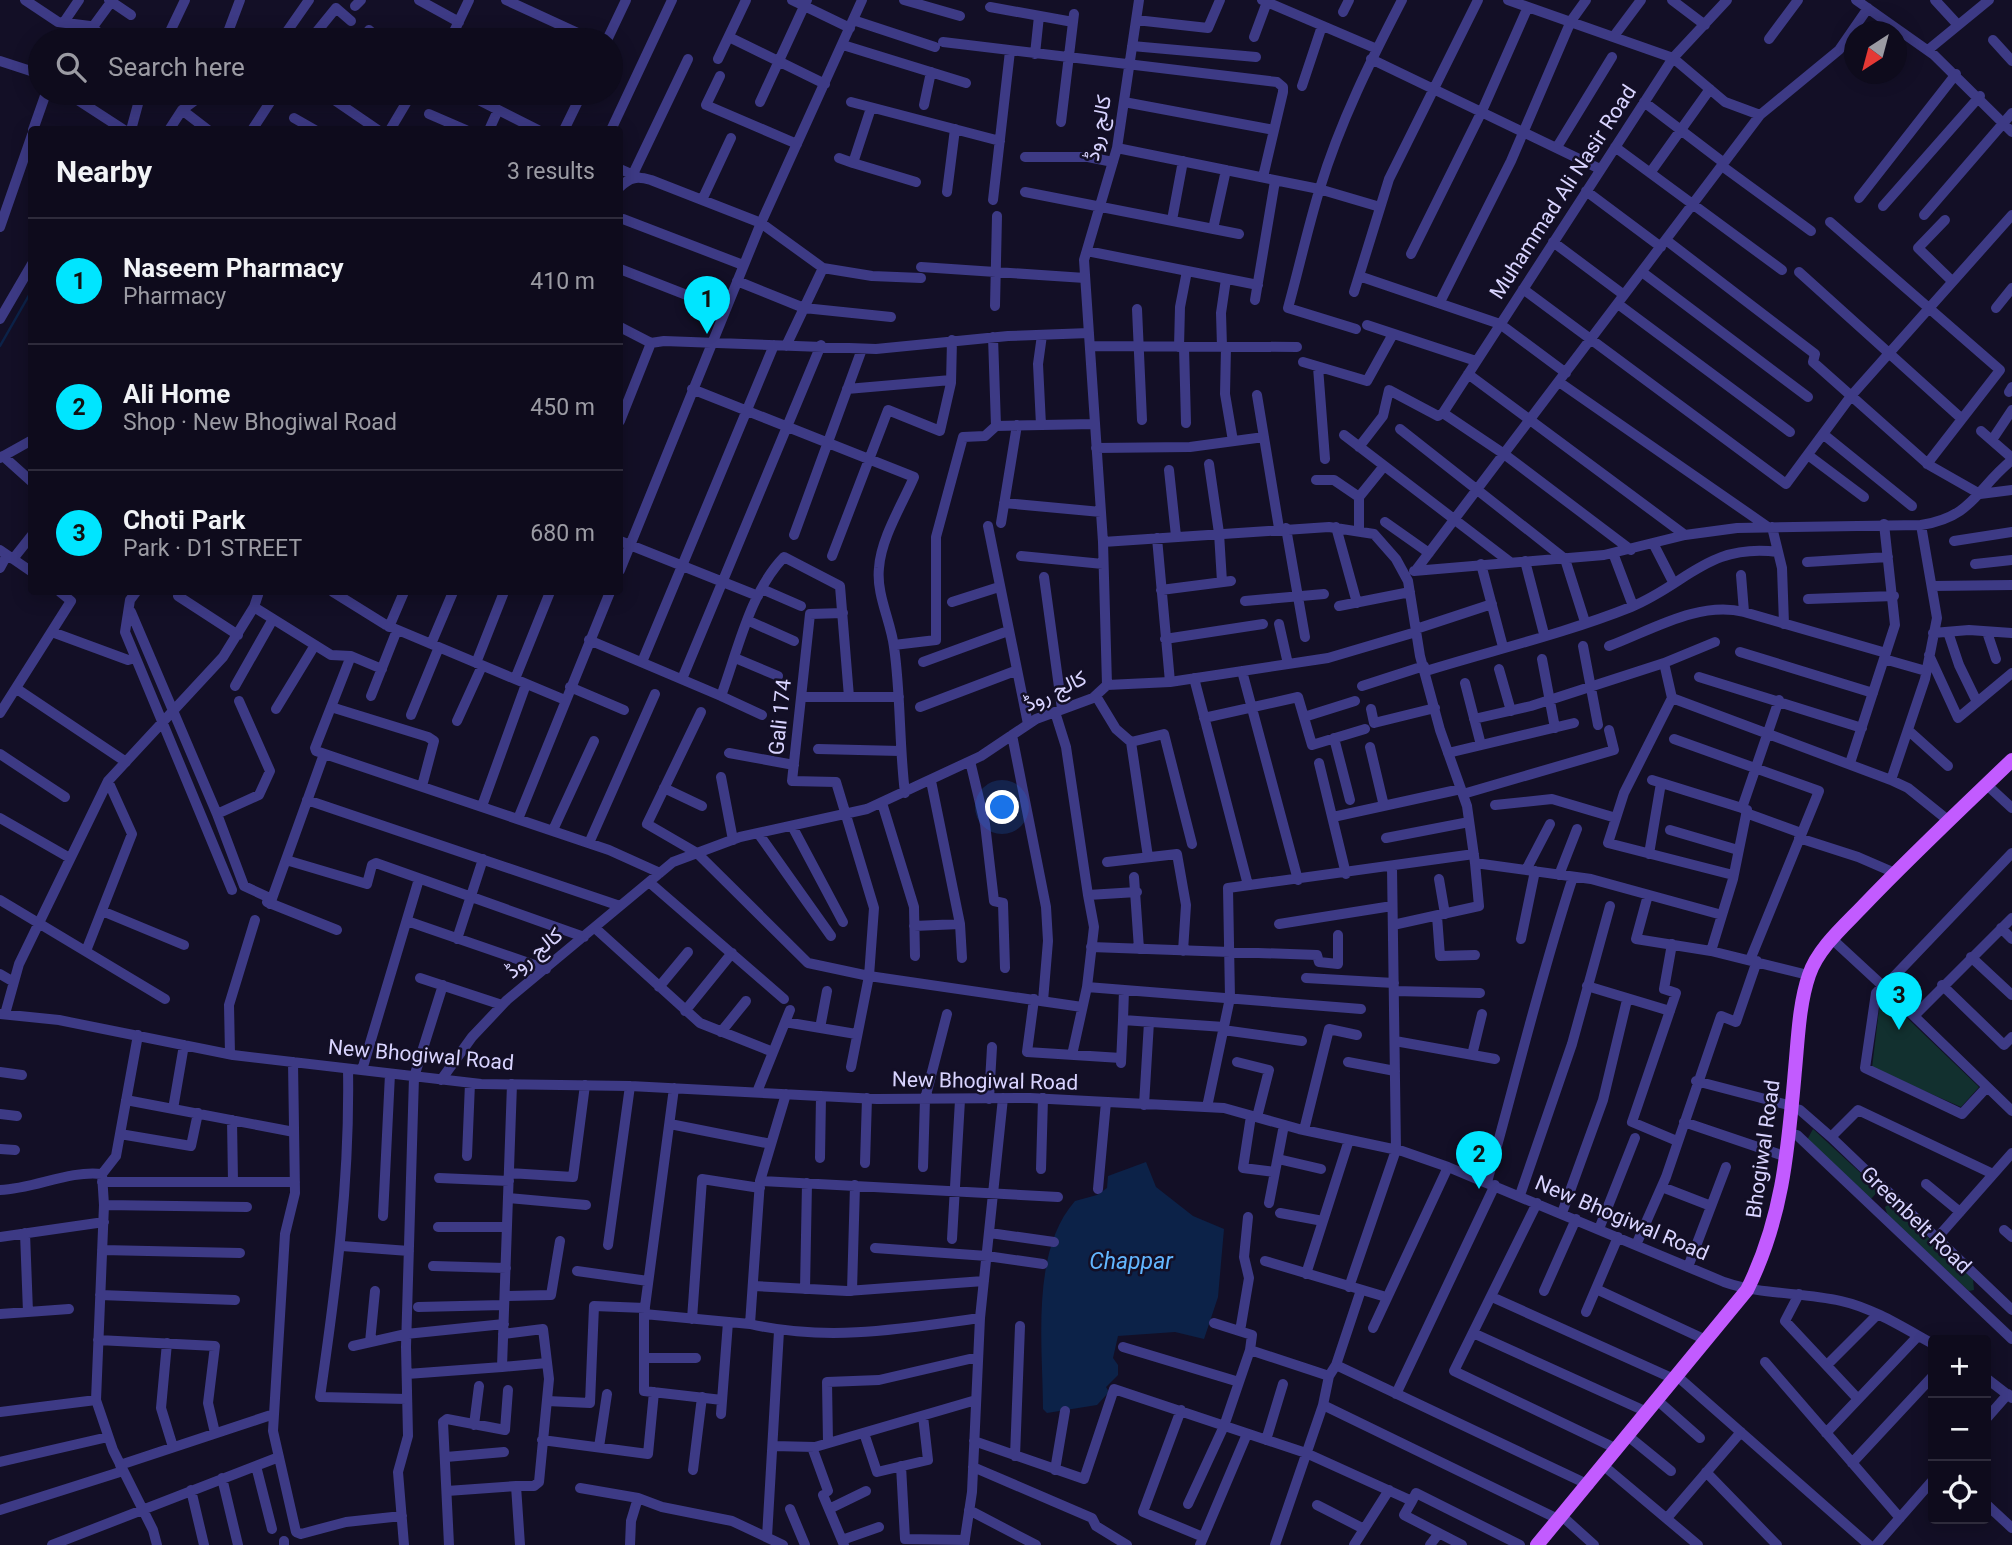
<!DOCTYPE html>
<html lang="en">
<head>
<meta charset="utf-8">
<style>
	:root { --surface:#0e0b1c; --page:#171425; --text:#f1f3f6; --muted:#9b9ba3; --line:#2e2b3b; --accent:#00e5ff }
	body { margin:0; font-family:Roboto,Vazirmatn,sans-serif; background:var(--page); color:var(--text) }
	.controls { position:absolute; right:21px; bottom:21px; display:grid; overflow:hidden; border-radius:7px; box-shadow:0 4px 18px #0003 }
	.controls button { width:63px; height:63px; display:grid; place-items:center; padding:0; border:0; border-bottom:2px solid var(--line); background:var(--surface); color:var(--text); font:35px sans-serif }
	.compass { position:absolute; left:1844px; top:21px; width:63px; height:63px; border-radius:50%; background:var(--surface); box-shadow:0 4px 18px #0003; rotate:216deg }
	.you { position:absolute; left:1003px; top:808px; width:24px; height:24px; margin:-18px; border:5px solid #fff; border-radius:50%; background:#1a73e8; box-shadow:0 0 0 10px #1a73e833 }
	.badge { display:grid; place-items:center; width:46px; height:46px; border-radius:50%; background:var(--accent); color:#111; font-size:23px; font-weight:700 }
	.pin { position:absolute; translate:-50% -58px; filter:drop-shadow(0 2px 4px #0008) }
	.pin::after { content:''; position:absolute; top:37px; width:24px; height:21px; background:inherit; clip-path:polygon(0 0,100% 0,50% 100%) }
	.list { margin:0; padding:0; list-style:none }
	h2 { display:flex; justify-content:space-between; align-items:center; height:91px; margin:0; padding:0 28px; font-size:30px }
	h2 small { font-size:23px; font-weight:400; color:var(--muted) }
	.list li { display:grid; grid-template-columns:46px 1fr auto; gap:21px; align-items:center; box-sizing:border-box; height:126px; padding:0 28px; border-top:2px solid var(--line) }
	.list b { display:block; font-size:26px; white-space:nowrap }
	.list p { margin:0; font-size:23px; white-space:nowrap; color:var(--muted) }
	.list em { font-size:23px; font-style:normal; color:var(--muted) }
	.icon { flex:none; width:38px; height:38px; fill:none; stroke:currentColor; stroke-width:2; stroke-linecap:round; stroke-linejoin:round }
	.map { position:relative; flex:none; width:2012px; height:1545px; overflow:hidden }
	.search { position:absolute; background:var(--surface); box-shadow:0 4px 18px #0003; left:28px; top:28px; width:595px; height:77px; display:flex; align-items:center; gap:18px; box-sizing:border-box; padding:0 24px; border-radius:38px; color:var(--muted); font-size:26px }
	.panel { position:absolute; background:var(--surface); box-shadow:0 4px 18px #0003; left:28px; top:126px; width:595px; height:469px; border-radius:7px }
	.map>svg:first-child { display:block }
</style>
</head>
<body>
<div class="map">
<svg width="2012" height="1545" viewBox="0 0 2012 1545">
	<rect width="100%" height="100%" fill="#130f26"/>
	<path fill="#12302f" d="M1881 993 1979 1087 1961 1107 1872 1068Z
		M1813 1129 1879 1190 1871 1199 1807 1140Z
		M1891 1203 1973 1279 1974 1290 1969 1291 1888 1216 1885 1207Z"/>
	<path fill="#0c2248" d="M1146 1162 1156 1187 1193 1216 1224 1229 1218 1297 1204 1339 1175 1332 1118 1336 1113 1358 1118 1365V1375L1106 1387 1109 1392 1097 1405 1047 1413 1043 1409C1043 1346 1030 1252 1075 1201L1097 1195 1107 1188 1108 1176Z"/>
	<g fill="none" stroke-linecap="round" stroke-linejoin="round">
		<path stroke="#0c2248" stroke-width="2.5" d="M0 346 32 290"/>
		<path stroke="#3d3a85" stroke-width="10" d="M25 0 58 22 90 26 103 36
			M109 0 131 15
			M419 0 459 22
			M506 0 593 40
			M792 0 850 28
			M904 0 960 16
			M1262 0 1377 49
			M1508 0 1673 58 1725 102 1760 115
			M1672 0 1705 25
			M1856 0 1934 55 2012 132
			M1935 0 1958 25
			M355 6 361 0
			M990 7 1073 22
			M1343 12 1349 0
			M853 20 935 47
			M1136 20 1208 28 1220 0
			M64 22 79 0
			M92 28 111 2
			M454 31 475 40
			M1614 36 1641 0
			M729 37 825 84
			M1254 37 1267 2
			M1769 39 1798 0
			M166 40 185 0
			M225 40 240 0
			M281 40 309 0
			M310 40 336 8 351 21
			M361 40 369 30 381 40
			M450 40 469 0
			M607 40 626 0
			M1993 40 2012 61
			M943 42 1277 82 1283 87V92L1263 177
			M843 45 966 83
			M1132 46 1256 57
			M1928 50 1989 0
			M1035 54 1039 16
			M718 59 746 0
			M1371 59 1600 169
			M0 61 40 74
			M720 76 706 105 797 144
			M1302 86 1322 26
			M67 93 124 130
			M248 93H250
			M324 93 378 130
			M465 93 538 130
			M760 102 807 0
			M851 102 1000 141
			M1124 102 1274 130
			M1644 102 1724 163
			M924 105 931 72
			M182 110 208 130
			M429 114 466 130
			M294 118 315 130
			M1061 122 1074 14
			M33 130 46 93
			M131 130 141 93
			M169 130 182 110 205 93
			M252 130 276 93
			M390 130 412 93
			M489 130 498 110
			M564 130 582 93
			M611 130 672 0
			M1557 147 1612 57
			M1615 147 1782 270
			M1117 148 1319 189 1380 207
			M1025 157H1088L1113 162
			M839 158 853 163 871 108
			M853 163 916 182
			M1722 166 1811 231
			M620 169 638 177
			M1650 173 1710 89
			M633 174 688 59
			M620 187C630 177 637 176 651 180L761 223 823 268 786 346
			M1586 191 1661 247
			M947 192 955 129
			M1025 192 1239 234
			M1859 198 1956 74
			M702 200 731 138
			M993 200 1010 51
			M1883 206 1980 96
			M1924 215 2012 113
			M623 219 743 265
			M1172 220 1183 161
			M1945 220 1918 248 1952 281
			M1830 222 2000 370 1927 464
			M0 227 32 135
			M1213 229 1226 170
			M1666 240 1815 354 1813 362 1929 465 1980 494 2012 490
			M1553 242 1624 295
			M1087 251 1258 285
			M1411 254 1482 111 1527 9
			M921 267 1085 278
			M823 268 872 276 921 278
			M620 269 725 310
			M1642 272 1808 397
			M1799 272 1962 419
			M1359 276 1500 324 1566 373
			M737 281 804 308 891 317
			M1523 289 1786 484 1851 396 2012 215
			M1354 292 1389 179 1478 0
			M1255 300 1275 181
			M1440 302 1511 161 1571 21 1586 0
			M1618 304 1790 432
			M995 306 997 216
			M1996 308 2012 288
			M1137 309 1142 420
			M0 319 32 264
			M1367 325 1476 361
			M620 327 651 343
			M1356 329 1288 308C1299 268 1308 227 1320 188 1340 122 1371 60 1402 0
			M1090 346 1297 347
			M1179 347 1180 307 1187 271
			M1184 347 1186 423
			M1222 347 1221 313 1226 279
			M1226 347 1225 394 1233 441
			M1303 362 1367 381 1393 334
			M1318 367 1325 459
			M1468 374 1685 535
			M1559 382 1768 527
			M692 389 914 477C902 505 881 538 879 568 876 594 891 622 894 647 901 696 899 745 905 793
			M847 389 951 380
			M2009 392 2012 387
			M1257 395 1279 528
			M1443 413 1673 58 1727 0
			M620 421 651 343 664 341 876 349 1008 336 1089 333
			M1041 425 1038 364 1042 335
			M996 426 1095 424
			M1400 429 1565 559 1585 622
			M1981 431 2012 458
			M1823 434 1912 506
			M1344 435 1510 562
			M1992 440 2012 410
			M1359 447 1383 416 1389 390 1438 416 1443 413 1504 454 1631 550
			M1096 448 1190 447 1264 437
			M1808 455 1864 497
			M3 456 32 482
			M0 458 32 440
			M1209 464 1219 533 1222 582
			M1169 470 1176 536
			M1316 480H1334L1359 497
			M1004 503 1101 512
			M1385 522 1429 553
			M1001 523 1017 425
			M988 526 1028 724
			M1336 527 1357 603
			M1772 527 1782 568 1784 624
			M1286 528 1305 637
			M1359 529V497L1384 466
			M794 535 862 349
			M1157 538 1170 682 1328 658 1416 632
			M620 541 758 596
			M1954 541 2012 532
			M1103 542 1329 527 1374 534 1396 559 1408 581 1420 656 1440 730 1467 806 1475 863 1591 879 1722 915
			M1654 545 1673 582
			M0 550 32 572
			M1613 553 1633 606
			M832 556 888 410 940 431 951 383 952 340
			M1021 556 1103 564
			M13 559 32 535
			M1525 561 1544 634
			M1807 562 1888 557
			M1481 564 1503 647
			M1975 564 2012 560
			M0 568 7 555
			M620 570 761 223 862 0
			M1416 570 1760 115 1839 50 1868 8
			M1414 571 1604 555 1685 535 1737 528 1921 525C1973 517 1976 489 2012 460
			M1741 575 1744 612
			M1044 577 1062 709
			M1932 586 2012 585
			M762 589 801 606
			M1161 590 1231 581
			M136 592 130 600 125 632 232 890
			M259 592 254 607 331 655 351 656
			M333 592 386 625 565 700
			M178 596 238 635
			M1808 599 1894 596
			M1245 601 1324 594
			M952 602 999 587
			M1339 606 1410 592
			M131 612 217 814 244 886 272 899
			M843 613 810 614 792 781 836 782 874 908 869 976 851 1067
			M749 621 794 641
			M1279 624 1288 664
			M389 627 404 592
			M1416 629 1492 604
			M52 632 128 660 135 658
			M1948 632 1959 665 1977 702
			M1987 632 1996 659
			M1933 633 1969 630 2012 633
			M1165 639 1263 624
			M589 640 721 696C738 650 750 592 784 557L840 586 849 697
			M1715 642 1664 663 1672 698 1891 780 1908 788 1949 821
			M431 644 453 592
			M894 645 936 640V537L963 437 985 436 996 426 993 337
			M1583 646 1598 725
			M1609 646C1652 630 1698 601 1744 612L1886 653
			M1740 652 1873 693
			M1929 655 1958 718 2012 673
			M735 658 778 676
			M1542 659 1555 728
			M1884 659 1926 671
			M642 662 774 345
			M923 662 1008 631
			M476 663 504 592
			M382 669 351 656 315 748 316 751 609 850 660 873
			M1499 669 1511 711
			M1242 671 1298 880
			M1426 671C1494 650 1566 633 1631 607 1687 584 1708 543 1778 552
			M1699 677 1862 728
			M1194 678 1248 885
			M515 679 550 592
			M682 679 821 345
			M1465 683 1481 745
			M1107 685 1170 682
			M235 686 273 619
			M1362 686 1424 666
			M570 687 624 710
			M17 689 126 762
			M371 696 397 630
			M721 696 762 715
			M1096 696 1116 729 1131 742 1164 734 1192 844
			M801 697H899
			M1672 698 1624 793 1608 843 1733 875
			M331 707 428 737 434 741 422 786
			M920 707 1015 671
			M276 709 315 645
			M1371 709 1374 723 1435 708
			M701 712 647 824 697 853 808 963 869 976 1082 1007
			M1055 712 1066 747 1088 895 1137 892
			M0 713 71 601 60 592
			M411 715 439 647
			M1304 717 1355 701
			M1204 718 1298 697 1312 745 1365 729
			M1474 719 1531 706 1664 663
			M457 721 482 666
			M1909 731 1948 766
			M1012 735 1046 907 1048 941 1043 1001
			M1334 738 1350 800
			M1674 739 1819 791 1750 960
			M1131 742 1148 857
			M1370 747 1384 806
			M818 749 900 751
			M729 753 794 765
			M1448 753 1574 723
			M0 754 65 797
			M970 761 985 824 994 901 1003 903 1005 968
			M1319 763 1346 874
			M1850 763 1895 625 1884 524
			M721 777 733 840
			M1652 780 1742 808
			M1891 780 1925 679 1937 618 1921 525
			M931 781 960 924 962 958
			M1987 785 2012 808
			M664 788 702 806
			M1463 794 1614 750 1609 730
			M307 800 620 906
			M882 803 914 907 915 956
			M1495 805 1552 799 1616 818
			M482 806 525 687
			M1746 813 1801 833
			M217 814 259 795 270 771 239 701
			M1333 817 1461 789
			M0 818 68 857
			M518 819 610 592
			M792 826 843 922
			M553 830 594 741
			M1670 830 1738 850
			M758 833 831 936
			M1386 838 1469 822
			M1799 838 1858 857 1895 873
			M589 843 655 694
			M1649 854 1661 783
			M286 860 367 884 372 865 376 863 584 937
			M1107 862 1177 854 1186 905 1183 951
			M1526 870 1550 824
			M1559 875 1577 829
			M1134 877 1139 949
			M1439 879 1445 914
			M649 882 784 999
			M1648 895 1636 939 1711 951 1808 975
			M0 900 165 999
			M267 902 337 930
			M270 904 324 754
			M102 911 184 945
			M1437 916 1440 956 1475 955
			M407 921 546 969
			M1279 924 1392 906
			M1393 925 1479 906 1475 863
			M914 926 960 924
			M595 928 700 1023 773 1052
			M2001 928 2012 939
			M457 939 483 859
			M1521 939 1535 871
			M1832 939 1884 987 2012 853
			M1672 944 1664 989 1676 993 1632 1122 1677 1141
			M1091 947 1317 955 1319 962 1338 964V935
			M86 951 132 834 108 781
			M1711 951 1733 879 1747 810 1742 808 1779 700
			M1971 957 2012 995
			M0 974 12 981
			M420 978 502 1005
			M1306 978 1394 983
			M1942 985 2004 1045 2012 1037
			M1587 986 1670 1011
			M1883 986 1876 993 1865 1068 1962 1114 1987 1087
			M659 987 688 952
			M1087 987 1361 1009
			M1884 987 2012 1111
			M1124 990 1123 1020 1224 1027
			M1394 991 1480 993
			M1034 999 1027 1052 1121 1058
			M685 1011 732 953
			M0 1014 59 1020 233 1055 481 1084 630 1086 877 1099 1030 1098 1224 1108 1299 1129 1402 1151 1448 1167 1724 1282C1761 1295 1802 1292 1841 1301 1873 1308 1904 1328 1933 1344
			M5 1014 19 964 108 781 223 657 254 607
			M1914 1016 2012 918
			M785 1022 856 1034
			M820 1028 827 991
			M1223 1030 1302 1041
			M721 1032 746 1001
			M138 1035 116 1156 102 1174 104 1205 96 1400 113 1450 153 1530 157 1545
			M1395 1041 1495 1059
			M230 1054 229 1005 255 920
			M1072 1055 1087 987 1094 927 1088 895
			M1472 1055 1482 1014
			M293 1062 295 1193 285 1234 273 1431 296 1532 301 1534 346 1522 402 1516
			M1237 1062 1269 1070 1257 1117
			M1348 1062 1395 1071
			M1121 1063 1123 1020
			M348 1069C350 1180 336 1287 320 1397L407 1399
			M362 1070 419 879
			M0 1072 22 1075
			M441 1080 472 1037 507 1000 673 862 740 837 867 809 981 756 1036 719 1093 698 1107 685 1103 542 1084 260 1117 148 1139 0
			M1696 1081 1792 1106
			M674 1088 644 1314 750 1324
			M757 1092 790 1010
			M786 1094 760 1181 750 1324C828 1342 902 1329 980 1318
			M989 1099 992 1047
			M126 1100 294 1132
			M1144 1105 1149 1022
			M1207 1107 1230 998 1228 888 1474 854
			M1791 1108 1800 1110 1831 1137 2012 1310
			M173 1109 184 1045
			M0 1114 17 1116
			M1251 1116 1243 1168 1275 1172
			M232 1120 233 1182
			M1684 1122 1787 1157
			M670 1124 771 1144
			M1304 1130 1329 1029 1357 1035
			M1789 1133 1797 1135 2012 1339
			M120 1134 191 1146 198 1113
			M1831 1137 1858 1110 1993 1174
			M0 1149 15 1150
			M467 1156 470 1083
			M820 1158 821 1096
			M1278 1159 1321 1169
			M865 1163 867 1098
			M923 1167 925 1099 947 1014
			M1041 1169 1043 1098
			M509 1173 573 1177 585 1085
			M439 1178 509 1181
			M760 1181 1058 1197
			M102 1182H295
			M1487 1182C1516 1080 1540 977 1573 877
			M1926 1184 1960 1212
			M1662 1187 1711 1206
			M1098 1189 1106 1102
			M0 1190C34 1189 69 1170 102 1174
			M1520 1195 1572 1044 1610 906
			M508 1198 586 1205
			M1269 1203 1284 1125
			M1537 1203 1454 1371 1617 1449
			M104 1205 247 1207
			M1280 1213 1323 1221
			M1562 1213 1603 1100 1627 1000
			M383 1216 390 1074
			M438 1227H507
			M1599 1229 1635 1138
			M2004 1230 2012 1237
			M25 1233 28 1312
			M990 1233 1054 1242
			M0 1237 104 1222
			M1937 1238 2012 1153
			M952 1239 960 1100
			M608 1245 630 1086
			M1636 1245 1666 1177 1721 1016 1736 1022 1757 961
			M342 1246 409 1251
			M875 1248 987 1256 1043 1264
			M102 1250 240 1253
			M1265 1261 1386 1297
			M433 1266 506 1268
			M1688 1267 1726 1167
			M577 1271 648 1281
			M1306 1274 1349 1140
			M753 1286 847 1291 984 1281
			M1349 1287 1396 1150 1392 868
			M805 1289 807 1183
			M1596 1289 1706 1340
			M852 1291 855 1185
			M1544 1291 1576 1219
			M1799 1294 1785 1321 1858 1399
			M100 1295 235 1300
			M505 1296 551 1295 560 1241
			M1492 1297 1674 1379
			M418 1307 504 1305
			M1586 1312 1618 1237
			M0 1314 69 1309
			M644 1314V1391L722 1400
			M692 1319 702 1179 760 1188
			M1214 1323 1252 1335 1250 1350
			M1373 1328 1448 1167
			M1240 1331 1249 1278 1244 1257 1248 1217
			M1473 1333 1647 1412
			M503 1334 543 1329 549 1379 539 1482 534 1486H516
			M98 1340 215 1346 208 1403 215 1433
			M370 1342 375 1291
			M167 1343 161 1408 173 1447
			M353 1346 406 1334 504 1324
			M1123 1347 1239 1382
			M644 1358H696
			M1765 1362 1900 1518
			M1336 1365 1589 1485
			M1827 1365 1877 1315
			M502 1367 547 1363
			M407 1374 502 1367 512 1084
			M1677 1376 1869 1545
			M1986 1378 2012 1398
			M1396 1394 1495 1185
			M1657 1400 1700 1438
			M547 1401 590 1403 594 1306 645 1308
			M1323 1405 1560 1520
			M1181 1410 1143 1512 1203 1537
			M0 1412 96 1400
			M721 1414 728 1322
			M1986 1419 2008 1394
			M474 1425 479 1386
			M864 1433 877 1472 928 1460 923 1416
			M1826 1433 1918 1336
			M1628 1436 1671 1471
			M542 1440 648 1454 654 1392
			M1266 1440 1283 1384
			M974 1441 1084 1479 1114 1389 1306 1453 1412 1501 1416 1493 1520 1545
			M828 1443 827 1382 879 1380 978 1357
			M773 1446 815 1447 976 1400
			M599 1447 607 1394
			M812 1447 828 1491
			M1015 1456 1020 1326
			M446 1457 504 1452
			M0 1462 108 1437
			M1852 1463 1933 1376
			M120 1465 274 1414
			M256 1466 272 1529
			M901 1466 905 1539 965 1540
			M1604 1466 1698 1545
			M973 1467 1092 1518 1096 1526 1127 1545
			M693 1470 702 1397
			M1055 1470 1065 1411
			M1706 1472 1777 1545
			M222 1478 238 1545
			M580 1488 638 1498 662 1507 732 1521 783 1545
			M191 1490 204 1545
			M447 1491 516 1486 520 1545
			M823 1495 844 1545
			M1412 1501 1404 1515 1462 1545
			M1188 1504 1224 1426 1250 1350 1329 1376
			M1986 1504 2012 1528
			M1317 1505 1364 1529
			M790 1509 805 1545
			M829 1509 866 1491
			M0 1510 123 1471
			M969 1510 1036 1545
			M1563 1517 1594 1545
			M1667 1518 1741 1432
			M767 1537 779 1331
			M842 1540 879 1527
			M284 1541V1545
			M52 1545 279 1457
			M404 1545 398 1472 408 1436 406 1347 414 1077 443 985
			M449 1545 443 1422 447 1419 505 1430 508 1390
			M630 1545 631 1521 638 1498
			M964 1545 972 1492 980 1318 1003 1098
			M1200 1545 1247 1434
			M1275 1545 1323 1405 1329 1376 1336 1365 1361 1290
			M1354 1545 1389 1490
			M1430 1545 1439 1533
			M1876 1545 1933 1480"/>
		<path stroke="#c25bff" stroke-width="14" d="M1537 1545 1747 1290C1783 1218 1788 1149 1795 1070 1798 1039 1799 1004 1809 975 1818 948 1845 925 1864 905 1912 855 1962 808 2012 760"/>
	</g>
	<g text-anchor="middle" dominant-baseline="central" stroke-width="5" stroke-linejoin="round" paint-order="stroke">
		<g font-size="21" fill="#d9d4ff" stroke="#130f26">
			<text transform="translate(1098 128) rotate(-79)">کالج روڈ</text>
			<text transform="translate(1563 192) rotate(-57)">Muhammad Ali Nasir Road</text>
			<text transform="translate(1055 691) rotate(-26)">کالج روڈ</text>
			<text transform="translate(780 717) rotate(-84)">Gali 174</text>
			<text transform="translate(534 953) rotate(-39)">کالج روڈ</text>
			<text transform="translate(421 1055) rotate(5)">New Bhogiwal Road</text>
			<text transform="translate(985 1081) rotate(1)">New Bhogiwal Road</text>
			<text transform="translate(1763 1149) rotate(-82)">Bhogiwal Road</text>
			<text transform="translate(1622 1218) rotate(23)">New Bhogiwal Road</text>
			<text transform="translate(1916 1220) rotate(44)">Greenbelt Road</text>
		</g>
		<g font-size="23" font-style="italic" fill="#62b6ff" stroke="#130f26">
			<text x="1131" y="1261">Chappar</text>
		</g>
	</g>
</svg>
<div class="controls">
<button>+</button>
<button>−</button>
<button><svg class="icon" aria-label="locate" viewBox="0 0 24 24"><circle cx="12" cy="12" r="6"/><path d="M12 2v4M12 18v4M2 12h4M18 12h4"/></svg></button>
</div>
<svg class="compass" viewBox="-18 -18 36 36"><path d="M0-13l5 13h-10z" fill="#e53935"/><path d="M0 13l5-13h-10z" fill="#9b9ba3"/></svg>
<div class="you"></div>
<div class="pin badge" style="left:707px;top:334px">1</div>
<div class="pin badge" style="left:1479px;top:1189px">2</div>
<div class="pin badge" style="left:1899px;top:1030px">3</div>
<div class="search"><svg class="icon" aria-label="search" viewBox="0 0 24 24"><circle cx="10" cy="10" r="6"/><path d="M15 15l6 6"/></svg>Search here</div>
<section class="panel">
<h2>Nearby<small>3 results</small></h2>
<ul class="list">
<li><span class="badge">1</span><div><b>Naseem Pharmacy</b><p>Pharmacy</p></div><em>410 m</em></li>
<li><span class="badge">2</span><div><b>Ali Home</b><p>Shop · New Bhogiwal Road</p></div><em>450 m</em></li>
<li><span class="badge">3</span><div><b>Choti Park</b><p>Park · D1 STREET</p></div><em>680 m</em></li>
</ul>
</section>
</div>
</body>
</html>
